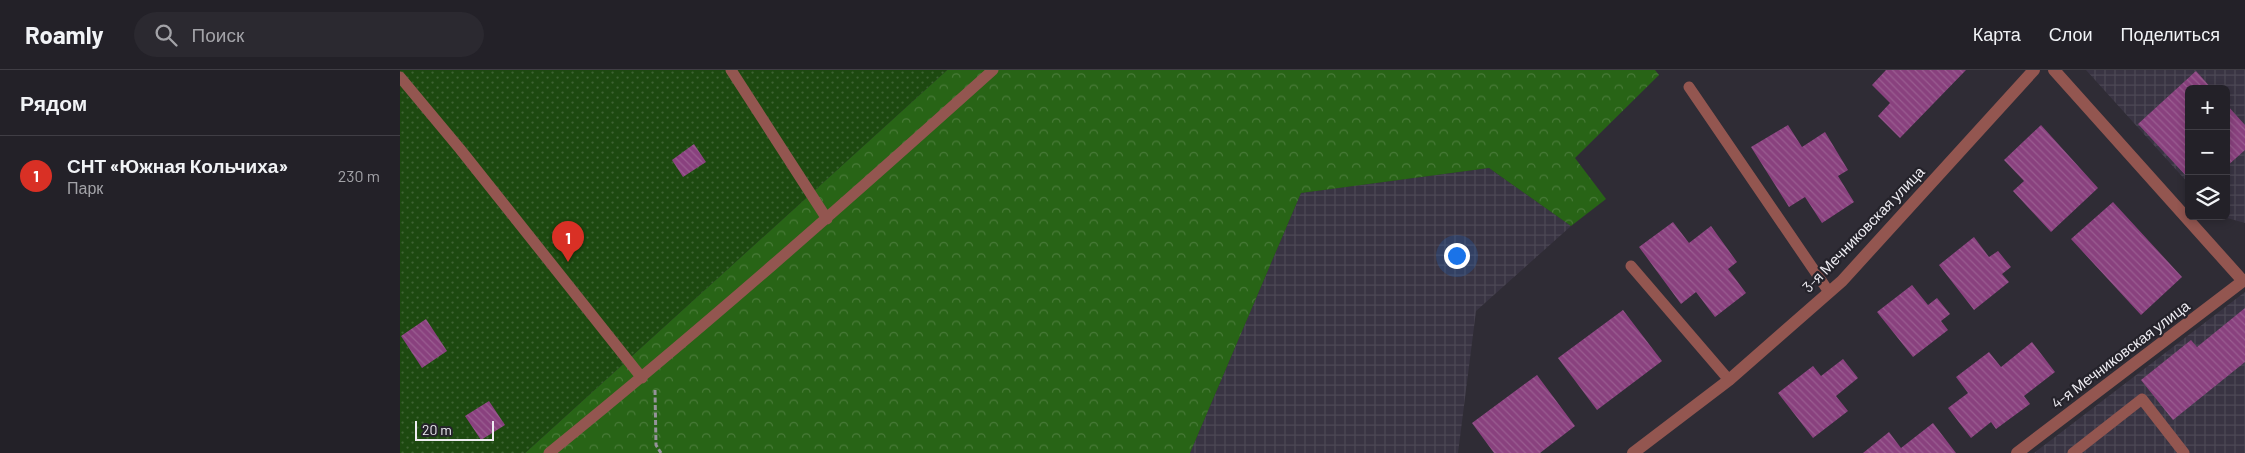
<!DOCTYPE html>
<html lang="ru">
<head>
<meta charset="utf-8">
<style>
	:root { --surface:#232128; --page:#2b2930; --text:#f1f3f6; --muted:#a3a3a8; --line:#403e45; --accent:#d93025 }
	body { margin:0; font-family:Barlow,sans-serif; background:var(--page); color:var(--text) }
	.controls { position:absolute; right:15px; top:15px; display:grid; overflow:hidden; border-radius:8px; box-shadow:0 2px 8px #0003 }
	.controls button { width:45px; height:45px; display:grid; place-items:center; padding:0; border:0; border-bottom:1px solid var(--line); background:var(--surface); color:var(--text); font:25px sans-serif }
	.scale { position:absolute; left:15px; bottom:12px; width:79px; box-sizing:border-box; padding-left:5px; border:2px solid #eeecf2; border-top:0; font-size:14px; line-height:18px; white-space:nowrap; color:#eeecf2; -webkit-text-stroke:4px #25232b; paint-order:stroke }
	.you { position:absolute; left:1056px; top:185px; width:18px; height:18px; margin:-12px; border:4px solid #fff; border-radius:50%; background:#1a73e8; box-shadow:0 0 0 8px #1a73e833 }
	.badge { display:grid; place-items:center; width:32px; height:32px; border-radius:50%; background:var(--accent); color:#fff; font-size:16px; font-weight:700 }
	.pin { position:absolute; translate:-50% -41px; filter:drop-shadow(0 1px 2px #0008) }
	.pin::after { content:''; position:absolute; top:26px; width:18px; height:15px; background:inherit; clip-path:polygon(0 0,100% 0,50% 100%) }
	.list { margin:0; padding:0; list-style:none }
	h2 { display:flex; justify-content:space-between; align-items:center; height:65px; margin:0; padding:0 20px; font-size:21px }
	h2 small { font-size:16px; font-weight:400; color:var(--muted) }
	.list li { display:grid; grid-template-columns:32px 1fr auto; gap:15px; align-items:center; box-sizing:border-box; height:80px; padding:0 20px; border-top:1px solid var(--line) }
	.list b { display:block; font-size:19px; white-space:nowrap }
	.list p { margin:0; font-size:16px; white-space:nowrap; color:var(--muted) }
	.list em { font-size:16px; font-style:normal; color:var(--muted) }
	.icon { flex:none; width:28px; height:28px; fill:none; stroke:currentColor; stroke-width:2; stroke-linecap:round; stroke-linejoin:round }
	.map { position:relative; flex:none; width:1845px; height:383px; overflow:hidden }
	header { display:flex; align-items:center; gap:30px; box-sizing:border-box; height:70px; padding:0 25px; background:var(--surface); border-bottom:1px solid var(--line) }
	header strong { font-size:24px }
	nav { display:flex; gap:28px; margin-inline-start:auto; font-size:18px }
	.search { width:350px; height:45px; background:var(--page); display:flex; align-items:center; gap:12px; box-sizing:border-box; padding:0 18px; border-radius:28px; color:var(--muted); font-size:19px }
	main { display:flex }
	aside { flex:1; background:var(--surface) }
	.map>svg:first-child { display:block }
</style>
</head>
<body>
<header>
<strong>Roamly</strong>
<div class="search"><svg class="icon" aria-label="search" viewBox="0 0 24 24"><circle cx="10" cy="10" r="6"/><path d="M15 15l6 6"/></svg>Поиск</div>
<nav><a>Карта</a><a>Слои</a><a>Поделиться</a></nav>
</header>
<main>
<aside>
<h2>Рядом<small></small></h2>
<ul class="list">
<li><span class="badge">1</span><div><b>СНТ «Южная Кольчиха»</b><p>Парк</p></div><em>230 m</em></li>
</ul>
</aside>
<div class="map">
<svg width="1845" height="383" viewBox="0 0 1845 383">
	<defs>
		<pattern id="industrial-grid" width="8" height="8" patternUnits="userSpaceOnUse" patternTransform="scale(1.25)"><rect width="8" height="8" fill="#393443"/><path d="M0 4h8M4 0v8" fill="none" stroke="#4c4855"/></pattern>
		<pattern id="forest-crowns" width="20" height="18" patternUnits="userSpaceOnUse" patternTransform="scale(1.25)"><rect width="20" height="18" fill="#286416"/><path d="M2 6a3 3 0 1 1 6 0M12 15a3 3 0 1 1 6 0" fill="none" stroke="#487a38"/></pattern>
		<pattern id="garden-dots" width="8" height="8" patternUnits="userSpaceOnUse" patternTransform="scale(1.25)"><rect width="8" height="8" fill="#1d4910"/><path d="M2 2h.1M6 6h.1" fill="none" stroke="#3e6333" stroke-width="1.8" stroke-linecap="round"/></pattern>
		<pattern id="building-back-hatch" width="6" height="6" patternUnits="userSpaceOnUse" patternTransform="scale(1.25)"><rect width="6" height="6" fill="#89417e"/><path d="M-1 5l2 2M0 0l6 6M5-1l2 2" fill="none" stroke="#9a5d91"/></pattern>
	</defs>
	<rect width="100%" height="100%" fill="#2f2c35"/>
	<path fill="url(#industrial-grid)" d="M1686 0H1845V153L1820 146H1826V19H1789V114Z
		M1089 98 1171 156 1076 241 1058 383H790L901 123Z
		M1845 222V383H1634Z"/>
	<path fill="url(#forest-crowns)" d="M547 0H1255L1259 5 1175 88 1206 129 1171 156 1089 98 901 123 790 383H125Z"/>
	<path fill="url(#garden-dots)" d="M0 0H547L125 383H0Z"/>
	<path fill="url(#building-back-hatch)" d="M1486 0H1566L1500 68 1478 46 1490 33 1472 15Z
		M1796 1 1812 19H1789V109L1738 54Z
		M1826 34 1845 55V80L1826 97Z
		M1388 55 1402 77 1425 62 1448 100 1438 106 1454 132 1422 153 1405 127 1389 137 1351 77Z
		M1641 55 1698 118 1651 162 1613 121 1624 111 1604 90Z
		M294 74 306 92 283 107 272 90Z
		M1713 132 1782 207 1741 245 1671 169Z
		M1273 152 1289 173 1311 156 1337 192 1328 199 1346 223 1315 247 1296 222 1281 234 1239 177Z
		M1574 167 1589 187 1598 181 1611 197 1602 204 1609 212 1574 240 1539 195Z
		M1512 215 1528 235 1537 228 1550 244 1541 251 1548 260 1513 287 1477 242Z
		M1845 238V292L1773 350 1741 310 1791 270 1797 277Z
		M1223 240 1262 291 1197 340 1158 288Z
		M26 249 47 281 22 298 1 266Z
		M1632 272 1655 302 1624 326 1630 334 1596 359 1591 352 1571 368 1548 338 1568 323 1556 307 1589 282 1601 297Z
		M1443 289 1458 308 1436 326 1448 341 1413 368 1378 323 1413 296 1421 306Z
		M1137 305 1175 356 1140 383H1094L1072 353Z
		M89 331 105 355 81 370 65 346Z
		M1533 353 1556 383H1463L1489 362 1501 378Z"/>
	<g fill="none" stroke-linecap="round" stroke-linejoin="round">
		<path stroke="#96939b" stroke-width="3" stroke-dasharray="5 2.5" stroke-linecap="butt" d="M255 320 256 375 261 383"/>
		<path stroke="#935650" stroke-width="11" d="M331 0 427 149
			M0 7 60 79 242 308
			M1289 17 1429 222
			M1231 196 1329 310
			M149 383C301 260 447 131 593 0
			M1673 383 1742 329 1784 383"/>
		<path stroke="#935650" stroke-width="12" d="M1233 383 1329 310 1442 211 1634 0
			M1617 383 1843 211 1654 0"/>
	</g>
	<g text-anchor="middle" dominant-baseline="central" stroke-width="4.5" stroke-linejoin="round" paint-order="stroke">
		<g font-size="15" fill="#eeecf2" stroke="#25232b">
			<text transform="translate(1463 159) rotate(-46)">3-я Мечниковская улица</text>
			<text transform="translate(1720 284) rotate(-37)">4-я Мечниковская улица</text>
		</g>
	</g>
</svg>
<div class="controls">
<button>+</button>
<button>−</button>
<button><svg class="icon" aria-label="layers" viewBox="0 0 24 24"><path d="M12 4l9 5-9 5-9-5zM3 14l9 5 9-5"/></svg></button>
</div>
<div class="scale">20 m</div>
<div class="you"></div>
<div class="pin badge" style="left:168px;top:192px">1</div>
</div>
</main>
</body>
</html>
